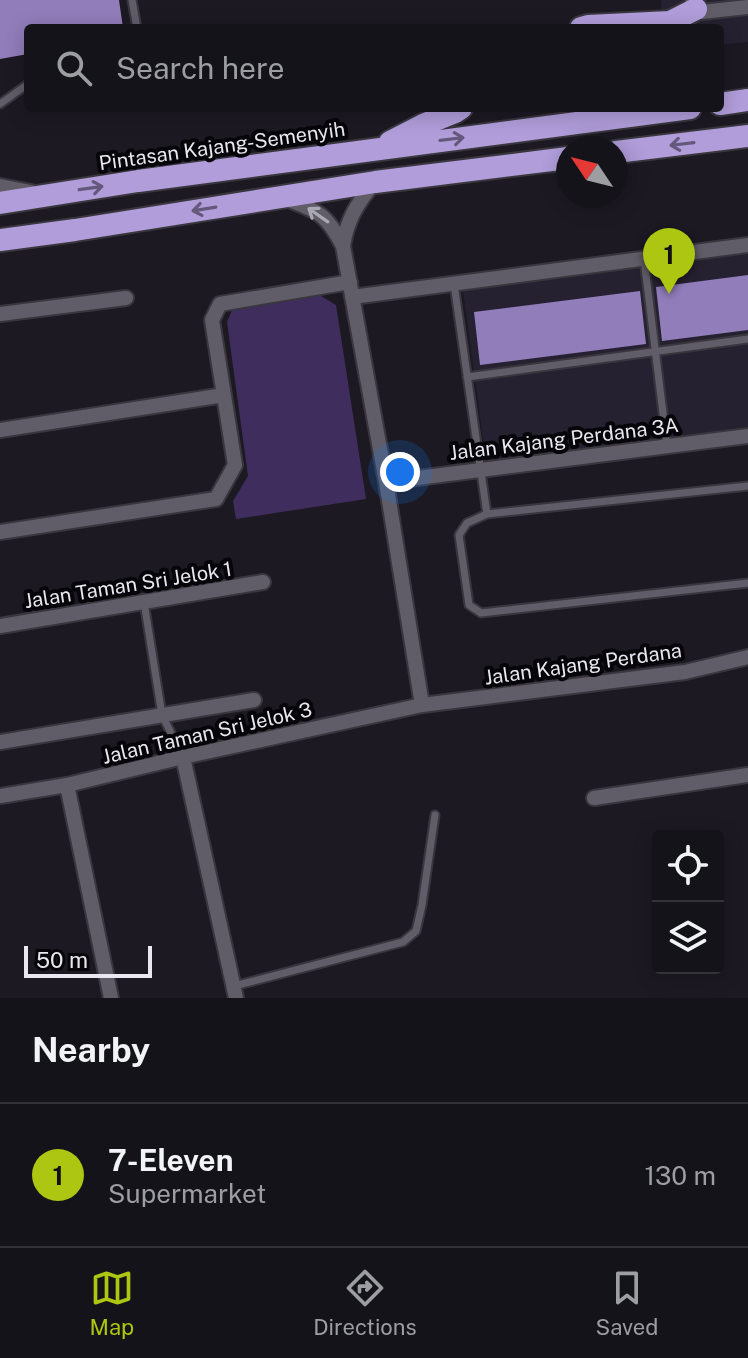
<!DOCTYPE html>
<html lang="en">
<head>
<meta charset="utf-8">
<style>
	:root { --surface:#15131a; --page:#222027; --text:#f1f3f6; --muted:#9d9ea2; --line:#343239; --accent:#acc611 }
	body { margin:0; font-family:"Public Sans",sans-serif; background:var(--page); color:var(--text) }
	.controls { position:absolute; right:24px; bottom:24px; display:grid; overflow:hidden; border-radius:8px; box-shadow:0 4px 20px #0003 }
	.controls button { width:72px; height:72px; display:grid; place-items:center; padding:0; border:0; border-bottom:2px solid var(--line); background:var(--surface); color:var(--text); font:40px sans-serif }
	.compass { position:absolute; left:556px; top:136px; width:72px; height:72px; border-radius:50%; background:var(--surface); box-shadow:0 4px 20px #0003; rotate:305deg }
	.scale { position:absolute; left:24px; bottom:20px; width:128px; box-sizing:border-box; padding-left:8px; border:4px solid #e9e7ef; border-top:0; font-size:22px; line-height:28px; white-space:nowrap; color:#e9e7ef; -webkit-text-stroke:6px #060509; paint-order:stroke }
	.you { position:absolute; left:400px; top:472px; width:28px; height:28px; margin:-20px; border:6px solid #fff; border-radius:50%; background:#1a73e8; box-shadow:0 0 0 12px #1a73e833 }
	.badge { display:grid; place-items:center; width:52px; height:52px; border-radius:50%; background:var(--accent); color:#111; font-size:26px; font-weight:700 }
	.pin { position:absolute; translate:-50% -66px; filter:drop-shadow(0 2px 4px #0008) }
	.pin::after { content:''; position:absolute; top:42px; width:28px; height:24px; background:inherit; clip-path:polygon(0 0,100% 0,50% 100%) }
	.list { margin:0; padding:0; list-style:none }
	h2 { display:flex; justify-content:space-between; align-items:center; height:104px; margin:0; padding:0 32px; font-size:34px }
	h2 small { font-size:26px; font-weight:400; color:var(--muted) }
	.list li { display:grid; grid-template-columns:52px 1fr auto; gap:24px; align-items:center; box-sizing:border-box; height:144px; padding:0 32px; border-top:2px solid var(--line) }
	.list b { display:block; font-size:30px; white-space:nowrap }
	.list p { margin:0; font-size:26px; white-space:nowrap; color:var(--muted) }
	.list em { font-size:26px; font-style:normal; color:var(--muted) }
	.icon { flex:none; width:44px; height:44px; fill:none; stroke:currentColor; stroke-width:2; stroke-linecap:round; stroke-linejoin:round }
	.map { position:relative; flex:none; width:748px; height:998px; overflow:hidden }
	.search { position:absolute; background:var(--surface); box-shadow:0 4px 20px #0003; left:24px; right:24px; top:24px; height:88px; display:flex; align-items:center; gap:20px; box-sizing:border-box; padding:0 28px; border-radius:8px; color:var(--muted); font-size:30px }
	.sheet { height:248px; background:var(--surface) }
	nav { display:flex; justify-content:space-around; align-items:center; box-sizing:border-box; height:112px; border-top:2px solid var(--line); background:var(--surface); font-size:22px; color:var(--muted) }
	nav a { display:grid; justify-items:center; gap:4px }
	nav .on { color:var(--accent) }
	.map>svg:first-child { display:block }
</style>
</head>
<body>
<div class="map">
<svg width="748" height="998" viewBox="0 0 748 998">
	<rect width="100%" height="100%" fill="#1c1923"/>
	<path fill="#262131" d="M661 0H748V42L720 45V28H662Z
		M748 253V427L486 461 463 290Z"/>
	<path fill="#3f2e5d" d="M316 293 336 305 366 499 236 519 233 501 248 476 227 322 233 308Z"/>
	<path fill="#917dba" d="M0 0H119L123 28H28V54L0 59Z
		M748 275V330L662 341 656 287Z
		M640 291 646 344 480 365 474 312Z"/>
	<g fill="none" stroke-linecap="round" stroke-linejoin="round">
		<g stroke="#39363e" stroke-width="11">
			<path id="service" d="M132 0 137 28
				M0 104 28 84
				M644 259 667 446
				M454 284 487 514
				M467 377 748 339
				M748 486 487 514 467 523 459 535 469 605 481 613 748 583
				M144 602 162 715 183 757
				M234 986 403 942 416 931 422 905 435 815"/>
		</g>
		<g stroke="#39363e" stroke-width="18">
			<path id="minor" d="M692 4 696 9 702 12 748 7
				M0 186 31 192
				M286 199C319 211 327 215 343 246L386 482 422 705
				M343 246C347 219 358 202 375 182
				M352 297 748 245
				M0 314 126 298
				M0 430 224 395
				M386 482 748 436
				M0 532 216 499 235 465 212 320 220 304 350 282
				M0 626 263 582
				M0 742 254 700
				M183 757 236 998
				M67 785 111 998
				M0 796 67 785 183 757 422 705 685 672 748 657
				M594 798 748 775"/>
		</g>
		<g stroke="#39363e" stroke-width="26">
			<path id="trunk" d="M581 28 588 26 670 22 696 9
				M720 104 748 100
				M390 142 423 125 455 112 461 108
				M616 152 748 136
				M0 203 138 181 690 108
				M0 240 75 230 375 182 568 158"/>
		</g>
		<use href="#service" stroke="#605d69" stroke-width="7"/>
		<use href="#minor" stroke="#605d69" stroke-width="14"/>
		<use href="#trunk" stroke="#b09dda" stroke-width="22"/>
	</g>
	<defs><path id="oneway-shaft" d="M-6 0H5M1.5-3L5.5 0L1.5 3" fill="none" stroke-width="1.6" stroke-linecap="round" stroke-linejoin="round" transform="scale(2)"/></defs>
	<g stroke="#64597c">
		<use href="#oneway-shaft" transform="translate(452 139) rotate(-7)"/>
		<use href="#oneway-shaft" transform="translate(682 144) rotate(173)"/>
		<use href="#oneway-shaft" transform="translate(91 188) rotate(-8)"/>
		<use href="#oneway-shaft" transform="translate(204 209) rotate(171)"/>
	</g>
	<use stroke="#aba9b3" href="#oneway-shaft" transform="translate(318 215) rotate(-145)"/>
	<g text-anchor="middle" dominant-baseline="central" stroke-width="8" stroke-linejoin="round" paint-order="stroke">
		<g font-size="20" fill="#e9e7ef" stroke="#060509">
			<text transform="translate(222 146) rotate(-8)">Pintasan Kajang-Semenyih</text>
			<text transform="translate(564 439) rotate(-7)">Jalan Kajang Perdana 3A</text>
			<text transform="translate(128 585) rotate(-9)">Jalan Taman Sri Jelok 1</text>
			<text transform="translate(583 664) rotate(-8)">Jalan Kajang Perdana</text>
			<text transform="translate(207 733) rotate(-13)">Jalan Taman Sri Jelok 3</text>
		</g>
	</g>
</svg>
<div class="controls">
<button><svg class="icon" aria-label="locate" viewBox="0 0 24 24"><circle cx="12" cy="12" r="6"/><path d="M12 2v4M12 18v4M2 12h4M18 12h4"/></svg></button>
<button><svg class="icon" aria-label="layers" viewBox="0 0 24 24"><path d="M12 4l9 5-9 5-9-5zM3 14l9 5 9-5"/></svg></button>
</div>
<svg class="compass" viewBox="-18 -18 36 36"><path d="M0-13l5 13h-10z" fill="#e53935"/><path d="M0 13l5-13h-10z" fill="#9d9ea2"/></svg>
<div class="scale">50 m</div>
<div class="you"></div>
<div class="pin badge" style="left:669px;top:294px">1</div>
<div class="search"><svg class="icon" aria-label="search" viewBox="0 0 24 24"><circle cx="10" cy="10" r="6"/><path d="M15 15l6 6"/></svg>Search here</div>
</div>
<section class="sheet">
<h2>Nearby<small></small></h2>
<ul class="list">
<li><span class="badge">1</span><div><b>7-Eleven</b><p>Supermarket</p></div><em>130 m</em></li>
</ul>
</section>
<nav>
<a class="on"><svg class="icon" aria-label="map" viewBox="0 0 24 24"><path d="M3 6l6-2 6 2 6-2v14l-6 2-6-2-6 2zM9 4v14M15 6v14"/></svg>Map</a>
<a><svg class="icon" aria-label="directions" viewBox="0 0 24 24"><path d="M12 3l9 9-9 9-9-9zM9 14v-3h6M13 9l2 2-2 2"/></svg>Directions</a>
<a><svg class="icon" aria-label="saved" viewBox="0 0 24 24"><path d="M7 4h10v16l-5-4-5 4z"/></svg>Saved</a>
</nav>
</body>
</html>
